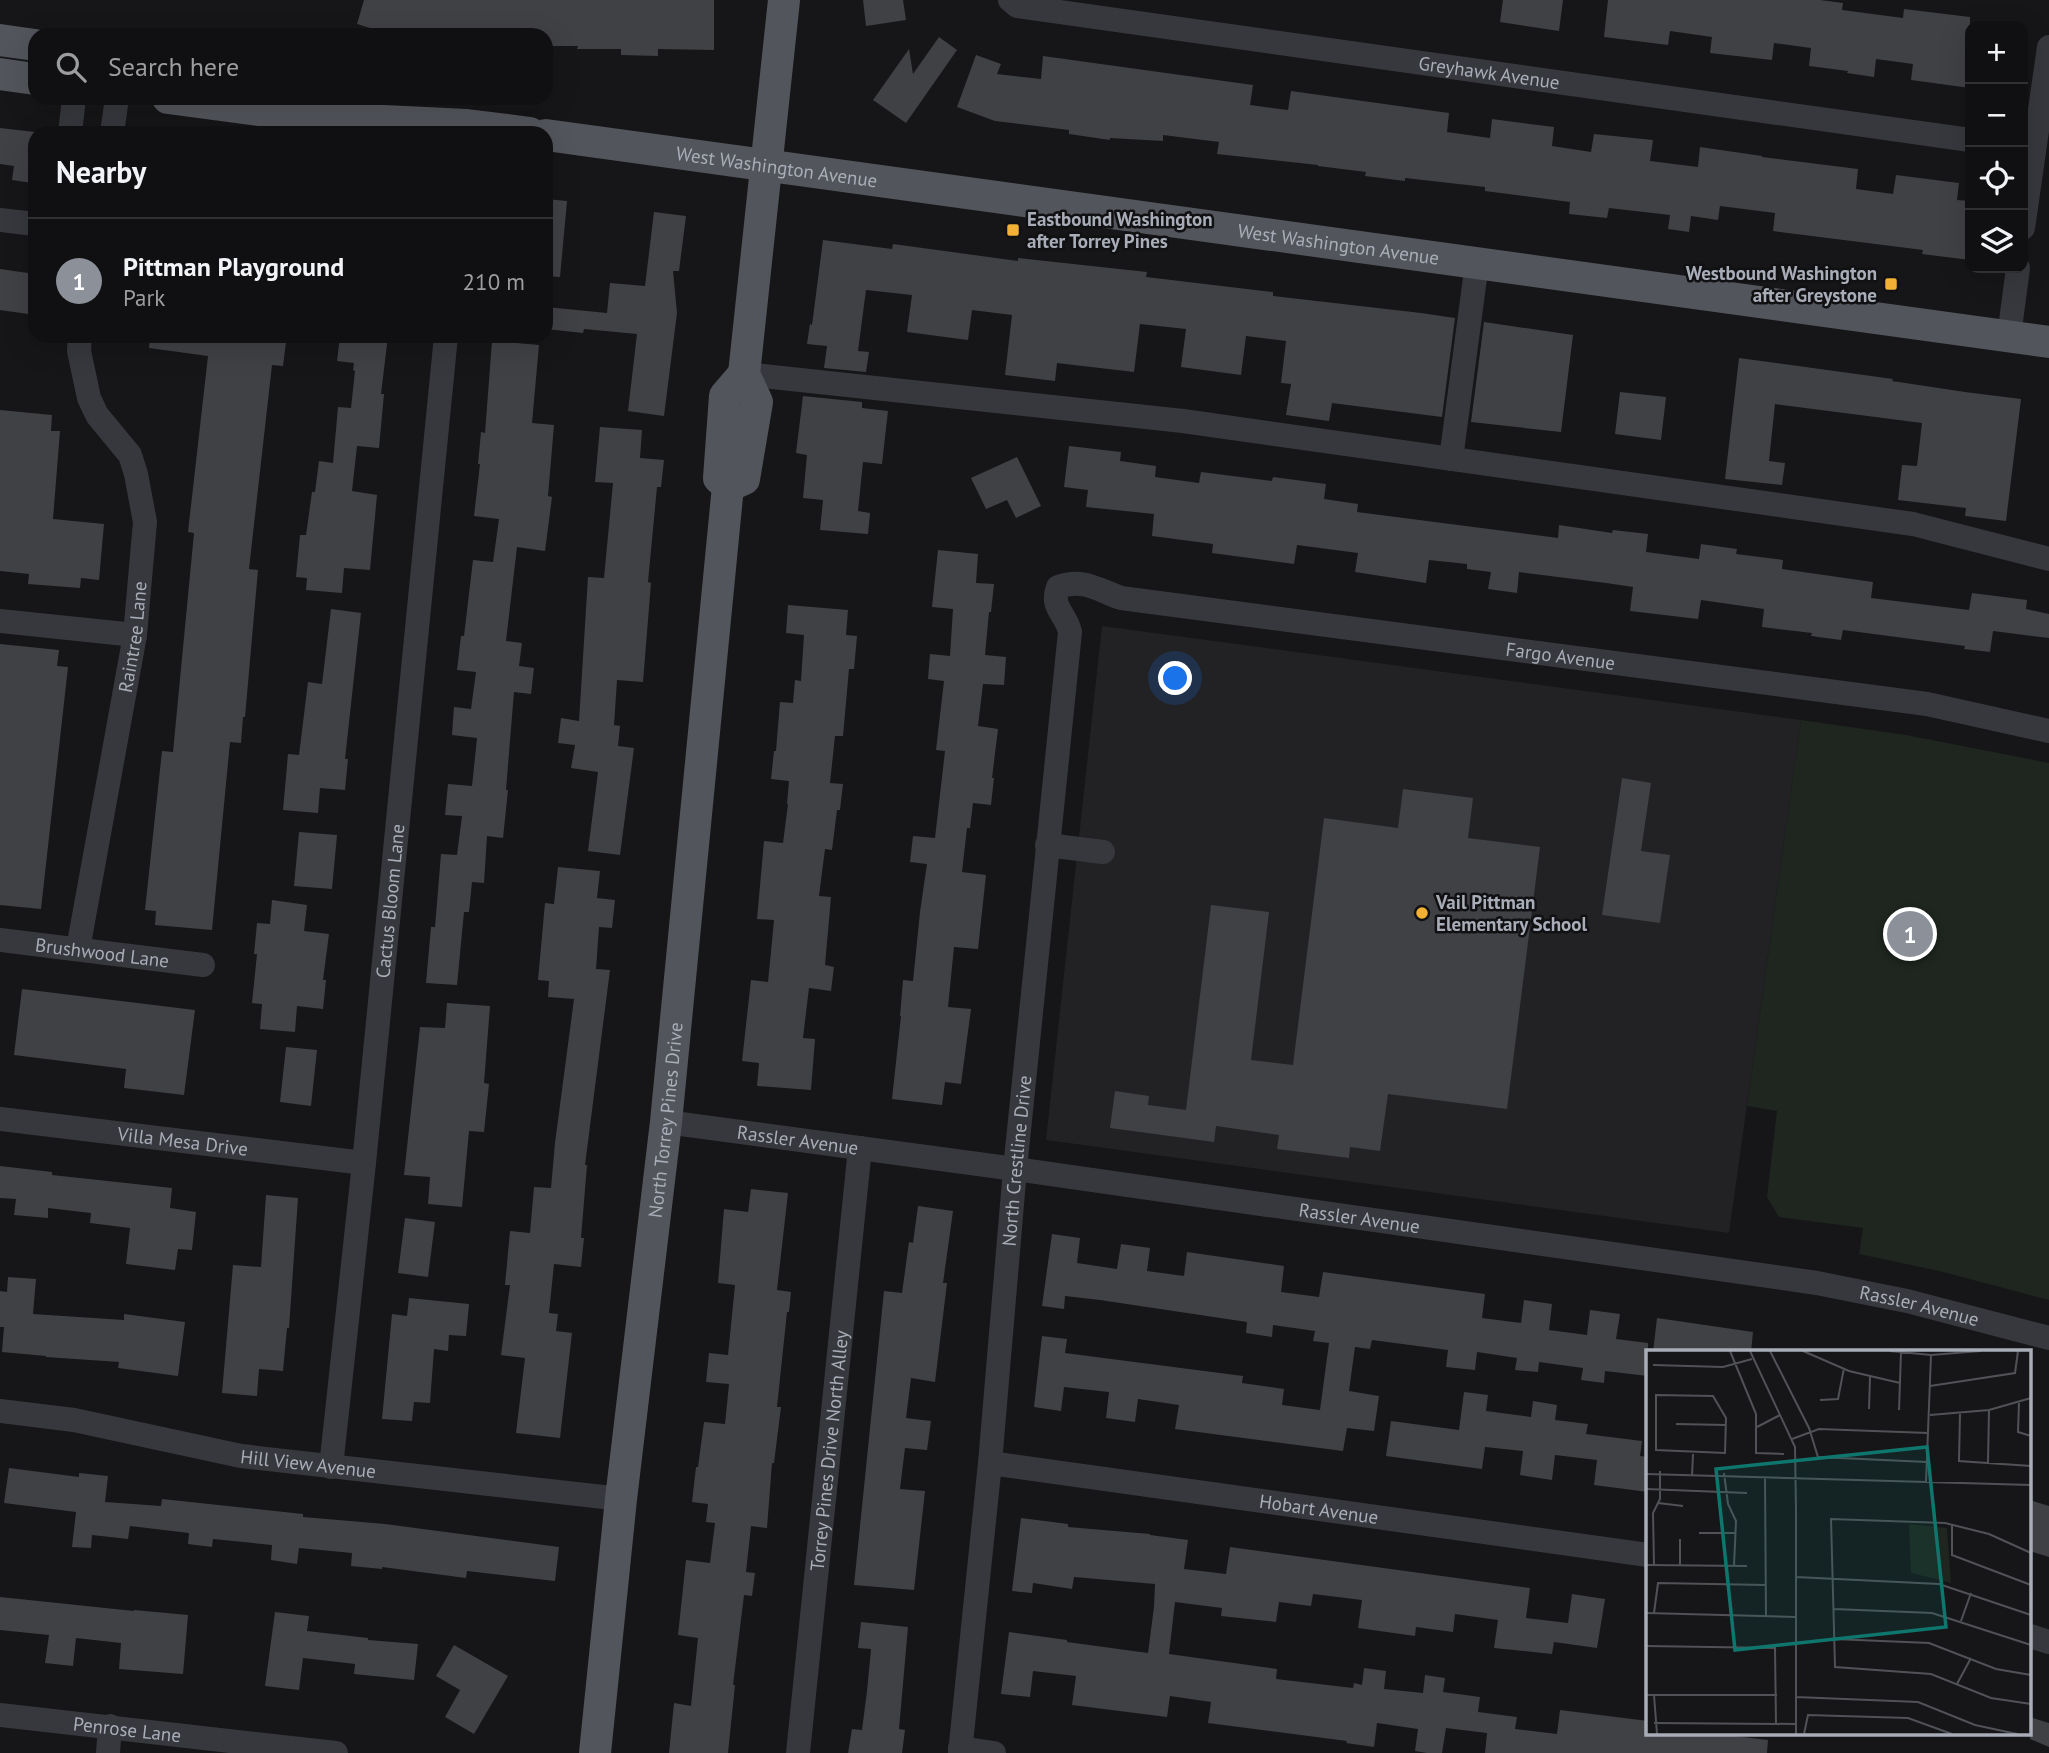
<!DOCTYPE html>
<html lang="en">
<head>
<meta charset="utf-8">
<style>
	:root { --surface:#101012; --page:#1e1e20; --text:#f1f3f6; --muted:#9c9d9f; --line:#303032; --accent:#8c9099 }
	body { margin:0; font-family:"PT Sans",sans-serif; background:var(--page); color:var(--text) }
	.controls { position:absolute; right:21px; top:21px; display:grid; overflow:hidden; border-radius:14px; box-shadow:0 7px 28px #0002 }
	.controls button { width:63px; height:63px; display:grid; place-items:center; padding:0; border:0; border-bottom:2px solid var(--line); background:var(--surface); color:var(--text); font:35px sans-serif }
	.you { position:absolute; left:1176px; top:679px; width:24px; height:24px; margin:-18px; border:5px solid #fff; border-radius:50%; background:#1a73e8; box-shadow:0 0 0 10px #1a73e833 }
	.badge { display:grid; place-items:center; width:46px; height:46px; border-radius:50%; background:var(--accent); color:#fff; font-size:23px; font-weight:700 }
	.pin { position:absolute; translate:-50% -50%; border:4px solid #fff; box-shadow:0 2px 7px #0006 }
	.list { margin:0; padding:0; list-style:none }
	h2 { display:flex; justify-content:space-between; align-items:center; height:91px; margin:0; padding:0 28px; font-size:30px }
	h2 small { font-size:23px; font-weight:400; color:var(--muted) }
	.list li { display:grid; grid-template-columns:46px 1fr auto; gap:21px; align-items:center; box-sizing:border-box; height:126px; padding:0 28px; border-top:2px solid var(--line) }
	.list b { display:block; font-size:26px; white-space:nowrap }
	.list p { margin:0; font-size:23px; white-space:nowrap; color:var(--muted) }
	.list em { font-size:23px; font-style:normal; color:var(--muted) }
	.icon { flex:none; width:38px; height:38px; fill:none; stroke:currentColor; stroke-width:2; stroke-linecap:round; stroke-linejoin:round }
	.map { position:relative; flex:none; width:2049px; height:1753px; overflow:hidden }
	.search { position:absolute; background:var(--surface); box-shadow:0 7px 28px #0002; left:28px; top:28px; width:525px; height:77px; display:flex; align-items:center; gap:18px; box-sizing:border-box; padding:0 24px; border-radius:21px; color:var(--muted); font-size:26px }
	.panel { position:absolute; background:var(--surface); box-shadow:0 7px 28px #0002; left:28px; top:126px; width:525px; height:217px; border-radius:21px }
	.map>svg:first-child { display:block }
</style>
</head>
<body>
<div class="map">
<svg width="2049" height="1753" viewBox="0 0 2049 1753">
	<rect width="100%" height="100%" fill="#161618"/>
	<path fill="#222225" d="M1102 626 1801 720 1729 1233 1046 1140Z"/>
	<path fill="#1e261f" d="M1801 720 1906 735 2049 763V1300L1939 1271 1859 1254 1863 1228 1779 1217 1767 1197 1777 1111 1747 1106Z"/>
	<path fill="#404145" d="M364 0H714V50L658 49V56L621 55V49H577L578 46H546V35H393L357 24Z
		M863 0H903L906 20 866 26Z
		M1503 0H1563L1559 31 1500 22Z
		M1608 0H1820L1843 3 1842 10 1903 18 1904 9 1970 17V88L1911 80 1913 64 1876 59 1874 77 1847 73 1848 71 1809 66 1811 48 1774 43 1772 60 1710 53 1712 37 1670 31 1668 45 1604 37Z
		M939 37 957 50 906 123 873 100 909 49 913 74Z
		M976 55 1001 64 997 74 1041 79 1043 56 1253 85 1250 105 1288 110 1291 91 1449 113 1447 132 1490 138 1492 119 1554 127 1552 146 1591 152 1594 134 1653 140 1650 161 1698 167 1700 147 1762 156V157L1858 169 1856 189 1893 194 1896 175 1959 183 1957 200 1970 201V260L1922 254 1923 250 1773 231 1775 213 1720 206 1718 220 1691 216 1689 232 1668 229 1670 215 1609 208 1607 218 1569 214 1570 202 1485 191V187L1405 178V181L1365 176 1366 172 1318 166V165L1217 154 1219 142 1163 135V141L1110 138V140L1069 134V130L995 121 957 107Z
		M0 128 35 132V161L32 183 12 180 14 166 0 164Z
		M546 199 567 201 560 277 546 276Z
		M654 212 686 216 679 271H673L677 313 664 416 628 411 637 334 584 329 583 333 546 329V307L607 313 610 283 645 286Z
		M823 240 892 249 893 244 1018 261V258L1147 272 1146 277 1273 292V296L1421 313 1455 318 1442 417 1332 403 1329 421 1286 415 1291 384 1281 383 1286 341 1246 336 1241 375 1181 367 1186 329 1140 324 1134 372 1057 363 1055 381 1005 375 1012 315 972 310 968 340 907 332 912 295 866 290 858 351 869 352 866 372 824 368 827 346 807 344 810 324 812 325Z
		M0 269 35 274V315L0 310Z
		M1484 322 1573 335 1561 432 1471 422Z
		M150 336H272L271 339 286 342 283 366 272 365 249 569 258 570 245 717H243L241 743 230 742 212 930 155 925 156 911 145 910 162 751 173 752 194 533 188 532 208 356 149 348Z
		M340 336H388L381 394H384L379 448 357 446 352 491 377 495 370 570 344 568 342 593 306 590 307 578 296 577 300 535H306L312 492H315L319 461 333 463 338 407 351 408 355 371 353 370 354 363 337 361Z
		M492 341 539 345 532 423 554 425 548 496 552 497 545 551 517 547 506 641 522 643 519 666 534 668 531 694 514 692 506 790H508L503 838 487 836 484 883 472 882 469 912H464L457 985 426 983 431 927H435L441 854 457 855 462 816 445 815 448 784 472 786 477 738 452 735 454 707 471 709 476 672 457 670 461 636H464L473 560 493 562 499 519 474 516 480 464H478L481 432 485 433Z
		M1739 358 1893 379 1892 381 1965 392 2021 399 2006 521 1965 516 1966 508 1898 500 1902 465 1917 466 1922 423 1775 404 1769 461 1785 463 1782 485 1725 479Z
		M1620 392 1666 397 1661 440 1615 434Z
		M803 396 862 402V408L888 411 882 464 863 462 858 511 870 513 868 534 820 530 823 500 803 498 807 455 796 453Z
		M0 410 52 415 51 431H60L53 519 104 524 99 580 81 578 80 588 28 584 29 574 0 571Z
		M600 427 642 430 640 458 664 460 661 487H657L648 582 651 583 643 682 617 680 614 725 620 726 618 746 634 748 620 855 588 851 598 772 571 768 575 745 558 743 561 718 579 721 588 577 604 578 613 483 595 482Z
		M1069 446 1121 452 1120 461 1156 466 1155 477 1199 483 1201 472 1272 481 1273 477 1326 484 1324 499 1358 504 1357 512 1558 538 1559 525 1612 533 1613 530 1648 534 1646 552 1699 559 1701 544 1737 549 1736 554 1783 560 1782 569 1873 582 1871 598 1969 610 1972 593 2027 600 2026 609 2049 614V638L1993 631 1990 652 1964 649 1965 646 1843 630 1841 640 1811 636 1812 633 1762 627 1764 609 1701 600 1698 619 1630 611 1633 587 1606 583 1519 572 1517 593 1488 589 1491 572 1467 569V564L1429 560 1426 583 1355 572 1358 553 1297 545 1294 564 1212 553 1213 544 1152 536 1154 514 1086 507 1088 490 1064 487Z
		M1017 457 1041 506 1016 518 1007 500 986 509 971 478Z
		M938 550 978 554 976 583 994 584 991 612H989L985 655 1006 657 1004 685 983 684 978 726 998 729 992 778H994L991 805 973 803 970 828H967L962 872 986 875 978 949 954 947 948 1007 971 1009 961 1084 945 1082 942 1105 892 1099 901 1016H900L903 980 913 981 920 912 927 864 910 862 913 836 935 838 945 751 936 750 944 681 928 679 930 654 950 656 953 609 932 607Z
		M788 605 848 610 846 635 857 636 854 669H849L843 736H835L830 783 843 784 840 810H837L832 850 825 849 819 896 831 897 825 965 834 967 831 991 809 988 803 1038 815 1039 811 1090 757 1086 759 1063 742 1061 751 980 768 982 771 952 774 920 757 919 764 841 783 843 788 804H787L789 781 771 779 774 751H776L780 702 793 703 795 680 801 681 804 635 786 633Z
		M331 609 361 613 345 759H348L345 790 320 788 318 813 283 810 288 754 299 755 308 682 322 684Z
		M0 644 59 650 57 666 68 667 41 909 0 905Z
		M1622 778 1651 783 1641 851 1670 855 1660 923 1602 915Z
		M1403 789 1473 798 1468 838 1540 847 1507 1109 1388 1094 1380 1151 1350 1147 1349 1158 1277 1149 1279 1135 1216 1126 1214 1142 1110 1128 1115 1091 1149 1096 1148 1105 1186 1110 1211 905 1269 912 1251 1060 1293 1065 1324 818 1398 828Z
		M299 832 337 835 332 889 294 886Z
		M558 867 600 871 597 898 615 900 612 928 599 927 596 969 610 970 585 1165H587L581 1238H584L581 1267 554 1264 549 1313 558 1314 556 1331 572 1333 560 1438 516 1433 525 1358 501 1355 510 1285H505L510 1231 530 1233 534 1187 551 1188 555 1143 574 999 548 997 549 981 538 980 545 903 554 904Z
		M272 900 307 905 304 931 329 934 323 980H326L323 1009 297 1006 295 1032 260 1029 262 1004 252 1003 257 954H254L257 923 270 924Z
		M22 989 195 1010 184 1095 124 1088 126 1069 14 1055Z
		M447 1003 490 1006 484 1083 489 1084 484 1132 469 1131 462 1207 428 1204 430 1177 404 1175 420 1027 445 1028Z
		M286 1047 317 1050 311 1106 280 1102Z
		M0 1166 52 1172V1175L172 1188 170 1208 196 1212 192 1250 178 1249 175 1270 126 1264 130 1228 90 1223 91 1213 48 1208V1218L14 1215 16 1199 0 1198Z
		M751 1189 788 1193 777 1290 791 1292 789 1312H787L777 1407H781L774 1463H772L767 1528 751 1526 746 1572 755 1573 752 1596 744 1595 733 1685H735L728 1753H669L674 1703 691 1706 698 1638 678 1635 686 1560 710 1563 715 1523 706 1522 708 1504 692 1502 696 1467H698L704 1422 725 1424 729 1384 706 1382 709 1353 728 1355 735 1285 718 1283 724 1209 748 1212Z
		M266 1195 298 1198 289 1328H287L283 1371 259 1369 257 1396 222 1393 233 1265 261 1267Z
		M918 1206 953 1211 943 1283H947L935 1382 911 1378 906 1418 931 1421 927 1450 905 1448 900 1489 925 1491 914 1590 854 1585 884 1291 902 1293 909 1242 913 1243Z
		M405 1218 435 1222 428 1277 398 1273Z
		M1052 1234 1080 1238 1077 1263 1117 1269 1121 1244 1150 1248 1147 1271 1184 1276 1187 1252 1284 1266 1281 1292 1319 1297 1323 1272 1485 1294 1482 1318 1521 1323 1524 1300 1552 1304 1549 1330 1587 1335 1590 1310 1620 1314 1616 1339 1648 1343V1376L1605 1371 1604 1383 1581 1380 1583 1368 1539 1362 1538 1372 1515 1370 1517 1358 1477 1352 1475 1370 1446 1367 1448 1350 1372 1340 1370 1349 1355 1347 1349 1391 1379 1396 1374 1431 1347 1428 1343 1451 1175 1429 1179 1405 1138 1399 1135 1422 1106 1418 1109 1392 1064 1387 1061 1411 1034 1407 1042 1336 1067 1339 1065 1353 1243 1376 1242 1383 1284 1389 1282 1405 1320 1410 1329 1343 1313 1341 1315 1331 1273 1325 1272 1337 1246 1333 1247 1322 1100 1300 1065 1296 1064 1309 1042 1306Z
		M8 1277 36 1279 33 1314 124 1320V1314L185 1322 178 1376 118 1368 119 1362 46 1357V1356L2 1352 4 1327H0V1291L7 1292Z
		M409 1298 469 1304 466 1336 449 1335 448 1351 434 1349 430 1403 414 1402 412 1421 382 1419 392 1314 407 1316Z
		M1657 1318 1753 1332 1751 1352H1653Z
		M1464 1392 1488 1395 1486 1411 1531 1417 1533 1401 1557 1405 1555 1420 1588 1424 1586 1434 1642 1441 1640 1456 1648 1457V1492L1594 1485 1597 1460 1555 1455 1552 1480 1520 1475 1523 1451 1485 1447 1482 1469 1386 1456 1391 1421 1459 1430Z
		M9 1468 79 1477V1473L108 1476 105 1502 161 1506 162 1499 303 1514V1517L385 1524 559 1547 555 1581 467 1571 466 1578 382 1567V1569L351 1566 352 1553 299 1548 297 1564 271 1560 272 1545 213 1539 212 1547 188 1544 189 1533 130 1526 128 1539 92 1535 91 1548 72 1547 76 1512 4 1503Z
		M2030 1500 2049 1506V1557L2030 1551Z
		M1021 1518 1068 1524V1527L1150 1534V1535L1188 1540 1184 1569 1226 1574 1230 1547 1530 1588 1526 1618 1568 1623 1572 1594 1605 1599 1597 1648 1554 1642 1552 1654 1494 1648 1498 1620 1455 1614 1453 1632 1416 1627 1415 1636 1358 1628 1362 1600 1313 1594 1311 1606 1279 1602 1276 1622 1221 1616 1222 1608 1175 1602 1169 1654 1277 1669 1276 1679 1353 1688 1354 1683 1362 1685 1364 1668 1386 1671 1384 1689 1423 1693 1425 1675 1445 1678 1443 1692 1480 1697 1478 1712 1517 1717 1515 1729 1557 1734 1560 1710 1648 1721V1734H1717L1768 1740 1767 1753H1485L1487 1733 1446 1728 1442 1753H1427L1415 1751 1418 1729 1377 1723 1374 1747 1346 1743 1347 1741 1208 1723 1211 1702 1170 1696 1167 1717 1072 1705 1076 1676 1033 1671 1030 1697 1001 1694 1009 1632 1067 1640V1642L1148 1653 1154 1607 1155 1584 1074 1577 1072 1589 1033 1583 1032 1593 1012 1591Z
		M0 1597 134 1611V1610L188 1615 183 1674 119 1669 121 1643 76 1638 73 1666 45 1663 49 1635 0 1630Z
		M275 1612 309 1616 307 1631 368 1638V1640L418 1644 414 1680 354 1674 355 1664 303 1658 299 1690 265 1686Z
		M861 1622 908 1627 899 1729 905 1730 902 1753H848L852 1729 862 1730 867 1691 871 1649 858 1648Z
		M454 1645 508 1676 474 1734 445 1717 460 1690 436 1676Z
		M2030 1717 2049 1723V1747L2030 1739Z"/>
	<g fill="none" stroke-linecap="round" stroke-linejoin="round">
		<g stroke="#37383d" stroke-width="24">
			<path id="s1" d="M1010 0 1017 6 1970 140"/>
			<path d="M70 133 74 98"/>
			<path d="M112 133 117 98"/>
			<path d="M0 220 35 224"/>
			<path d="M2023 228 2049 47"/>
			<path d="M2009 336 2018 268"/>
			<path d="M744 374 1183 421 1913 524 2049 559"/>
			<path d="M1451 459 1477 263"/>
			<path d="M0 621 135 635"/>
			<path d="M1047 845 1103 852"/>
			<path id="s2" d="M0 940 203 965"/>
			<path id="s3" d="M78 949 135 635 145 522 136 474 130 455 97 415 89 398 79 351 80 336"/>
			<path id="s4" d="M0 1119 364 1163"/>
			<path id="s5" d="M666 1122 1015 1169 1817 1283 1907 1301 2049 1338"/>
			<path id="s6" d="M0 1411 74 1420 241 1456 621 1499"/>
			<path id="s7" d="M990 1463 1648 1555"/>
			<path id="s8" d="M331 1467 364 1163 446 336"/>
			<path d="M2030 1636 2049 1642"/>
			<path id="s9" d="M0 1715 336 1753"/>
			<path d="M960 1748 994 1753"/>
			<path d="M108 1753 110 1726"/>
			<path id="s10" d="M798 1753 860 1148"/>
			<path id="s11" d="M960 1753 990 1463 1015 1169 1070 632C1066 613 1050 608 1058 587 1084 578 1098 590 1121 598L1927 704 2049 731"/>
		</g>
		<g stroke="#53555c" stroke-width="32">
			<path d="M0 40 35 45"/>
			<path d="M0 74 35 79"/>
			<path d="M168 98 320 118 467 125 530 133"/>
			<path id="s12" d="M546 135 2049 342"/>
			<path d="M728 486 744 479 757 402 744 374 784 0"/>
			<path d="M728 486 719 478 725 396 744 374"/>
			<path id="s13" d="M595 1753 621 1499 666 1122 728 486"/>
		</g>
	</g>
	<g fill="#f2b134" stroke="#111113" stroke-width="2.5">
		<rect x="1006" y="223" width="14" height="14" rx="3.5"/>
		<rect x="1884" y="277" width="14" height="14" rx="3.5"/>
		<circle cx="1422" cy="913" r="7"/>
	</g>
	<g text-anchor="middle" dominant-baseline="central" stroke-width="5" stroke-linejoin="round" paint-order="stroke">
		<g font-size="19" fill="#a8adb8" stroke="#111113">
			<text stroke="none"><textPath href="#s1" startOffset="486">Greyhawk Avenue</textPath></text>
			<text stroke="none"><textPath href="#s12" startOffset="233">West Washington Avenue</textPath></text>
			<text stroke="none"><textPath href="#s12" startOffset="800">West Washington Avenue</textPath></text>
			<text stroke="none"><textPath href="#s3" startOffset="317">Raintree Lane</textPath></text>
			<text stroke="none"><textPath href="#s11" startOffset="1684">Fargo Avenue</textPath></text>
			<text stroke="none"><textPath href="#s8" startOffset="569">Cactus Bloom Lane</textPath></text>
			<text stroke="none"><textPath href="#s2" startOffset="103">Brushwood Lane</textPath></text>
			<text stroke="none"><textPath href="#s13" startOffset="637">North Torrey Pines Drive</textPath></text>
			<text stroke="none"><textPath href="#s5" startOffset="133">Rassler Avenue</textPath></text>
			<text stroke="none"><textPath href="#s4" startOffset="184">Villa Mesa Drive</textPath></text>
			<text stroke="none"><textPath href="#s11" startOffset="595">North Crestline Drive</textPath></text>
			<text stroke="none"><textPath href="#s5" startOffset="700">Rassler Avenue</textPath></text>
			<text stroke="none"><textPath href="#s5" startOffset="1267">Rassler Avenue</textPath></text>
			<text stroke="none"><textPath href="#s10" startOffset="304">Torrey Pines Drive North Alley</textPath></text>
			<text stroke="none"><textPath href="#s6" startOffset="313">Hill View Avenue</textPath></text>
			<text stroke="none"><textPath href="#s7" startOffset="332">Hobart Avenue</textPath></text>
			<text stroke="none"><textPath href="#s9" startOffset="128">Penrose Lane</textPath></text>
		</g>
		<g font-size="19" font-weight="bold" fill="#a8adb8" stroke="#111113" text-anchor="start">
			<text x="1027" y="219">Eastbound Washington<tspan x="1027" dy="22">after Torrey Pines</tspan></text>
			<text x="1877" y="273" text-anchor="end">Westbound Washington<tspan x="1877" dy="22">after Greystone</tspan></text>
			<text x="1436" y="902">Vail Pittman<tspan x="1436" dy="22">Elementary School</tspan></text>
		</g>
	</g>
	<g transform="translate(1646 1350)">
		<rect width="385" height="385" fill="#161618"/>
		<path d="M263 174 301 178 305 233 265 223Z" fill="#1e261f"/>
		<path fill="none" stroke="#505258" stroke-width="2" d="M84 1 110 64V103L138 104M104 1 149 97 150 161M124 1 163 78 172 107 281 112M157 1 203 21 254 33M244 1 285 5 335 1M7 15 77 17 106 9M284 36 369 23 372 1M10 45 67 46 80 68 79 103 10 100ZM174 50 192 49 198 18M373 53 372 82 385 86M223 59 224 27M253 60 255 2M314 64 313 111 385 116M284 65 343 60 385 48M30 74 80 75M111 77 134 65M146 89 173 79 282 83M342 113 343 60M78 123 82 154 90 171 88 216M0 124 385 135M46 126 47 104M119 127 120 267M280 132 285 5M0 139 101 143M12 153 37 156M150 161V384M306 175V205L385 235M53 183H90M385 203 343 184 299 173 185 169 189 317 285 324 345 348 385 354M0 215 101 216M8 215 7 163 14 149V121M34 215V189M150 227 293 234 385 265M188 259 286 263 385 295M0 263 150 267M8 263 12 233 120 235M315 271 325 243M188 289 283 293 350 319 385 325M0 296 129 298 130 374M311 334 325 308M0 345H131M8 345 11 384M150 347 272 352 329 375 371 384M8 373 150 374M158 384 162 365 262 368 306 384"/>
		<path fill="#0f766e" fill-opacity="0.15" stroke="#0f766e" stroke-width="3.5" d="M281 97 300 277 89 300 70 119Z"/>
		<rect width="385" height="385" fill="none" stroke="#a8adb8" stroke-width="3.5"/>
	</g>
</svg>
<div class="controls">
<button>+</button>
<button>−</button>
<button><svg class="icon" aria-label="locate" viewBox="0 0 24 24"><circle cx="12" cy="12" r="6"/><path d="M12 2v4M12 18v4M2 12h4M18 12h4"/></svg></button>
<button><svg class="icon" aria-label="layers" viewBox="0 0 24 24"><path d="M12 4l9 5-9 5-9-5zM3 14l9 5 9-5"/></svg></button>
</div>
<div class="you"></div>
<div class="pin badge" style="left:1910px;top:934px">1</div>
<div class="search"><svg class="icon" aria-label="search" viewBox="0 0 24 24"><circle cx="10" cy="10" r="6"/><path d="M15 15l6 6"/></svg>Search here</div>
<section class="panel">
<h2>Nearby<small></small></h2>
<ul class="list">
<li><span class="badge">1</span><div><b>Pittman Playground</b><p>Park</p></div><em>210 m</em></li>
</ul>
</section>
</div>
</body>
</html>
